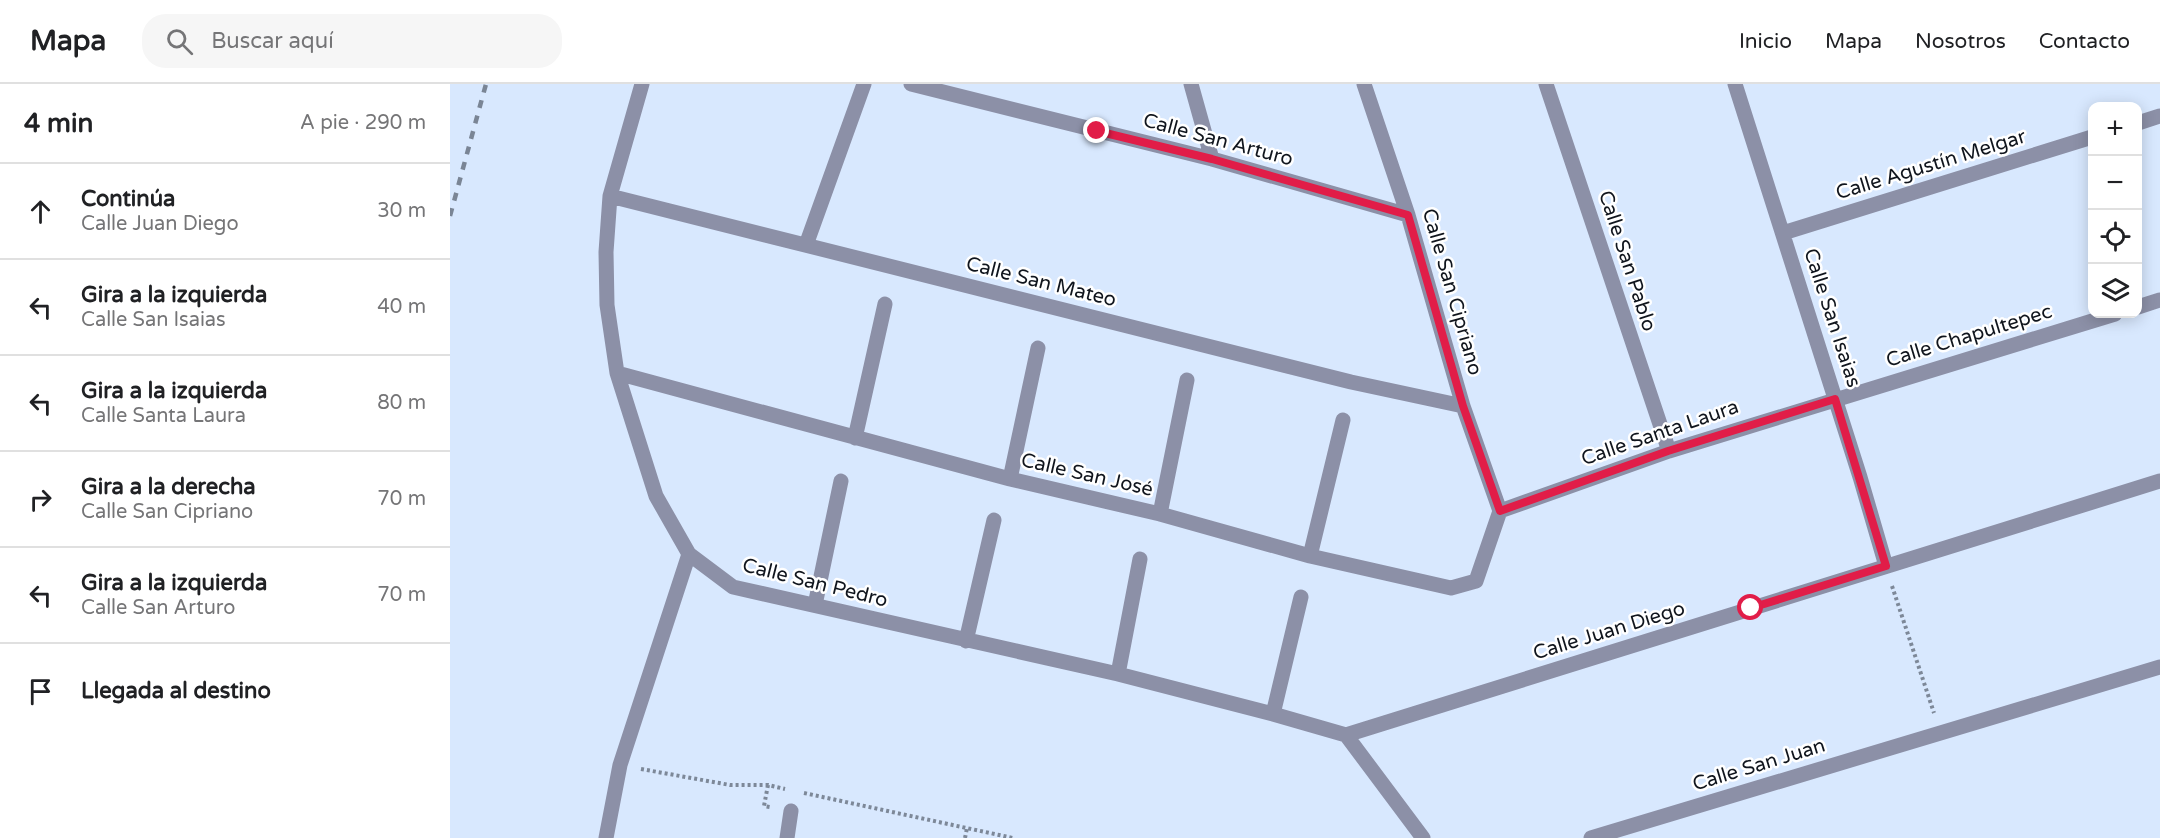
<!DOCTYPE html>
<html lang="es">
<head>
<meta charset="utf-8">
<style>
	:root { --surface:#fff; --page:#f6f6f6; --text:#202124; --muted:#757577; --line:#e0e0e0 }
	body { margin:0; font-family:"Varela Round",sans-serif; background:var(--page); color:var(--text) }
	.controls { position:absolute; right:18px; top:18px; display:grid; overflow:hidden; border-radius:12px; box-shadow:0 3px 15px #0003 }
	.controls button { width:54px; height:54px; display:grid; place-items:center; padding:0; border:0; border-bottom:2px solid var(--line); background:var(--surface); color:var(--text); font:30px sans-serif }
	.stop { position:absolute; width:18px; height:18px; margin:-14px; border:4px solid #e11d48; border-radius:50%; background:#fff }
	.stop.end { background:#e11d48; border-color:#fff; box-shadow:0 2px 6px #0008 }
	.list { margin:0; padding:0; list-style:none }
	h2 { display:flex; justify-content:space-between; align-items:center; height:78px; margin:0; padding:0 24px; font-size:26px }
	h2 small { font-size:20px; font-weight:400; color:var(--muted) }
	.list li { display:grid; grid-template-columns:39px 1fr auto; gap:18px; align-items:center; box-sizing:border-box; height:96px; padding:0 24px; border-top:2px solid var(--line) }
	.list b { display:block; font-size:22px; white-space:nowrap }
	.list p { margin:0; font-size:20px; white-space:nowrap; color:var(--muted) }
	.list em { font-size:20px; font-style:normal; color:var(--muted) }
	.icon { flex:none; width:33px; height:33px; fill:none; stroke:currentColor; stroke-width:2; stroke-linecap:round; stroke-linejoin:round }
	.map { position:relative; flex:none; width:1710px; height:754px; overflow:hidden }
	header { display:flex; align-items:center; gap:36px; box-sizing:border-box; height:84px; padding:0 30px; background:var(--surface); border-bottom:2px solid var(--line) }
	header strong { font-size:28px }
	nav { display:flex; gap:33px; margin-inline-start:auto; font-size:21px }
	.search { width:420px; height:54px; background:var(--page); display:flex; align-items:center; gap:15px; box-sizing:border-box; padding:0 21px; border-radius:24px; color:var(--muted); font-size:22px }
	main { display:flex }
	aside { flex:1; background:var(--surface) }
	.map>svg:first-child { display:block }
</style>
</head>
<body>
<header>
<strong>Mapa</strong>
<div class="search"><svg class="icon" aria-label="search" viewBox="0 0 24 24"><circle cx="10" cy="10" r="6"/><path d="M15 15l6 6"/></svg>Buscar aquí</div>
<nav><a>Inicio</a><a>Mapa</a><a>Nosotros</a><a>Contacto</a></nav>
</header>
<main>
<aside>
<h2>4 min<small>A pie · 290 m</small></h2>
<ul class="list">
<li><svg class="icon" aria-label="ahead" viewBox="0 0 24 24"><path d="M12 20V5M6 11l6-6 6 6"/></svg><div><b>Continúa</b><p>Calle Juan Diego</p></div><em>30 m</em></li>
<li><svg class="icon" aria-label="left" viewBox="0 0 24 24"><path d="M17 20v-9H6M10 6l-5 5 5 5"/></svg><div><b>Gira a la izquierda</b><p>Calle San Isaias</p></div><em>40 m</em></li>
<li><svg class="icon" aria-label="left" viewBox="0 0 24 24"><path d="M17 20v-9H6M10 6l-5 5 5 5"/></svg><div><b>Gira a la izquierda</b><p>Calle Santa Laura</p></div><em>80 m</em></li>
<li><svg class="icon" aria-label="right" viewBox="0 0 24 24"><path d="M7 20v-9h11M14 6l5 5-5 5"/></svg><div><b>Gira a la derecha</b><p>Calle San Cipriano</p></div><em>70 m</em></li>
<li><svg class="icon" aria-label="left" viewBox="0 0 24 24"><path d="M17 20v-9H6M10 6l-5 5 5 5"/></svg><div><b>Gira a la izquierda</b><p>Calle San Arturo</p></div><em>70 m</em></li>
<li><svg class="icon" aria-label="arrive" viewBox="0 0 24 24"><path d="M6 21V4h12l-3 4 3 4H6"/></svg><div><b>Llegada al destino</b></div></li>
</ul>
</aside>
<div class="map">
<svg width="1710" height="754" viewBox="0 0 1710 754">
	<rect width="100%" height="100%" fill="#d8e8fe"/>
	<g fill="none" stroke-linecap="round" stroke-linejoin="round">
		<path stroke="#7d8898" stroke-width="4" stroke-dasharray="3 3" stroke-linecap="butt" d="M1442 502 1484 629
			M191 685 280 701H318L335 705
			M318 701 314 722 320 723
			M354 709 563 754
			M515 754 517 744"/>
		<path stroke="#8c90a7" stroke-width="15" d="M192 0 160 112 156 168 157 221 167 289 206 412 239 470 283 503 668 590 823 630 896 651
			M461 0 762 75 958 131
			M741 0 762 75
			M914 0 958 131 1013 322 1050 427
			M1096 0 1219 367
			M1285 0 1410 393 1436 482
			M1688 39 1710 32
			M160 112 901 298 1013 322
			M1333 149 1642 53
			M356 161 414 0
			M1688 223 1710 216
			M167 289 560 395 710 430 860 472 1001 504 1026 497 1050 427
			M405 354 435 220
			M560 395 588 264
			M1050 427 1219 367 1665 230
			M710 430 737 296
			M860 472 893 336
			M365 521 391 397
			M516 557 544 436
			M668 590 690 475
			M823 630 851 513
			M896 651 1710 397
			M896 651 973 754
			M156 754 170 681 239 470
			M337 754 341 727
			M1141 754 1710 583"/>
		<path stroke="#7a8595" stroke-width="4.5" stroke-dasharray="8 8" stroke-linecap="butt" d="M0 132 36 0"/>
	</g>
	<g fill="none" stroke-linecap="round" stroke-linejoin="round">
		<path stroke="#e11d48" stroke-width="8" d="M647 47 762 75 958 131 1013 322 1050 427 1218 367 1385 315 1436 482 1301 524"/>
	</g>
	<g text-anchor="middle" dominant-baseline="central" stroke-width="5" stroke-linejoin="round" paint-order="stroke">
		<g font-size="20" fill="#10151d" stroke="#fff">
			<text transform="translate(768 56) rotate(15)">Calle San Arturo</text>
			<text transform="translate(1481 81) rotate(-17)">Calle Agustín Melgar</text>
			<text transform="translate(1177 177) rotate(72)">Calle San Pablo</text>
			<text transform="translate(591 198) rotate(14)">Calle San Mateo</text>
			<text transform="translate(1002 208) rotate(74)">Calle San Cipriano</text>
			<text transform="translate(1382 234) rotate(72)">Calle San Isaias</text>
			<text transform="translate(1519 252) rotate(-17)">Calle Chapultepec</text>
			<text transform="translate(1210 349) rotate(-19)">Calle Santa Laura</text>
			<text transform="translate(637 391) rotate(13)">Calle San José</text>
			<text transform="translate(365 499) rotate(14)">Calle San Pedro</text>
			<text transform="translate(1159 547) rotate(-17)">Calle Juan Diego</text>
			<text transform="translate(1309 681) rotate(-17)">Calle San Juan</text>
		</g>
	</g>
</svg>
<div class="controls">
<button>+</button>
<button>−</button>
<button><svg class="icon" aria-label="locate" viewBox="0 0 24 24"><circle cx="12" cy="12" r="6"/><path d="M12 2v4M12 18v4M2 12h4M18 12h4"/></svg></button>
<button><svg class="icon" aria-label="layers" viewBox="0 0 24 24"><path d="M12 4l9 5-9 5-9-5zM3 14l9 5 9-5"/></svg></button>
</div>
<div class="stop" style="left:1301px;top:524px"></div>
<div class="stop end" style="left:647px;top:47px"></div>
</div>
</main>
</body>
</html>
